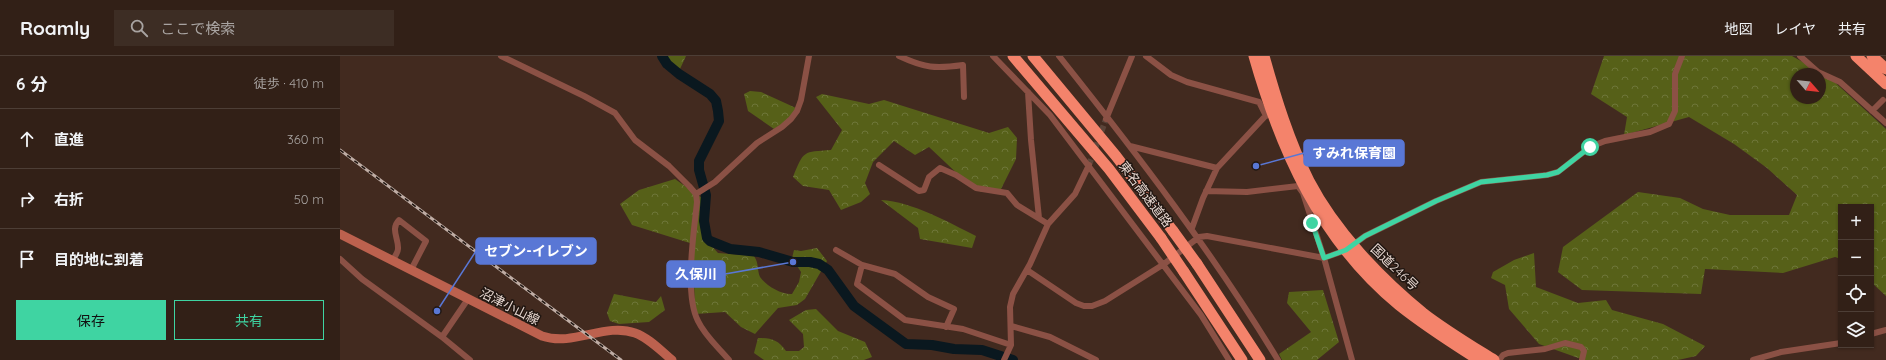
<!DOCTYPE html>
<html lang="ja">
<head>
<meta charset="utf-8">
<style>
	:root { --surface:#322017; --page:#3d2d24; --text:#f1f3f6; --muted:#a8a3a1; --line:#4d3e36; --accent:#3fd4a2 }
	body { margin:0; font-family:Quicksand,"Noto Sans JP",sans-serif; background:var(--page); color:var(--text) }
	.controls { position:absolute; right:12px; bottom:12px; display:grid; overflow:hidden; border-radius:0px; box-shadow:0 1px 3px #0004 }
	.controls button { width:36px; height:36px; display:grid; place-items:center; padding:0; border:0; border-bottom:1px solid var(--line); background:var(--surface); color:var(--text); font:20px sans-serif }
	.compass { position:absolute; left:1450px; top:12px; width:36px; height:36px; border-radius:50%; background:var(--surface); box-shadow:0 1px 3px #0004; rotate:118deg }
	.stop { position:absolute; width:12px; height:12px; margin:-9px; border:3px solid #3fd4a2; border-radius:50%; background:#fff }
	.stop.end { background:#3fd4a2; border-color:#fff; box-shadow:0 1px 4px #0008 }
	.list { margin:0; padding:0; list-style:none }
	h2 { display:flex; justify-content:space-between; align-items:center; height:52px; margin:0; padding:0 16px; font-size:17px }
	h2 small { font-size:13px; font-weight:400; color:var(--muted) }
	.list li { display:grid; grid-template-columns:26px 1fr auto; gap:12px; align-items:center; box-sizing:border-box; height:60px; padding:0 16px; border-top:1px solid var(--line) }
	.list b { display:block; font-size:15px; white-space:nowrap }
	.list em { font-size:13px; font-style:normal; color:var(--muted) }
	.actions { display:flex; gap:8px; padding:12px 16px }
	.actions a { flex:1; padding:9px 0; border:1px solid var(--accent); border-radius:0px; text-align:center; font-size:14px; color:var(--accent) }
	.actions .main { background:var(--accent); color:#111 }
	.icon { flex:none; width:22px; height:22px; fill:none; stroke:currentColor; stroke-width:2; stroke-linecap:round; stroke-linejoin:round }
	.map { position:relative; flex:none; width:1546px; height:304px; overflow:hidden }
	header { display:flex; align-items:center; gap:24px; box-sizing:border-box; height:56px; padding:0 20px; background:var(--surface); border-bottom:1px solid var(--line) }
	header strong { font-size:19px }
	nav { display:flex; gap:22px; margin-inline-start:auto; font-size:14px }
	.search { width:280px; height:36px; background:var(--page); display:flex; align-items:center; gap:10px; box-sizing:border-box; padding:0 14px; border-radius:0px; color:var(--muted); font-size:15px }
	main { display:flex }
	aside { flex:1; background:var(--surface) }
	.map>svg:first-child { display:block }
</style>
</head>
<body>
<header>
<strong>Roamly</strong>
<div class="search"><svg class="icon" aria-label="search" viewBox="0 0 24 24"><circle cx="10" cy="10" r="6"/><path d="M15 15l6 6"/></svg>ここで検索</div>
<nav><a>地図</a><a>レイヤ</a><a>共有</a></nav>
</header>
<main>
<aside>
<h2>6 分<small>徒歩 · 410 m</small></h2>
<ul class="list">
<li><svg class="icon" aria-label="ahead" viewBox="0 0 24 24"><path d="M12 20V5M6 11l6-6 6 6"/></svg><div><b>直進</b></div><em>360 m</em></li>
<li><svg class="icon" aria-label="right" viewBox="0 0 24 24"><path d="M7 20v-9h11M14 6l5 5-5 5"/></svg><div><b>右折</b></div><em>50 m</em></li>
<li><svg class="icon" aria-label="arrive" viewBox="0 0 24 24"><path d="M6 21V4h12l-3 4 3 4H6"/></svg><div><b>目的地に到着</b></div></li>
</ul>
<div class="actions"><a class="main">保存</a><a>共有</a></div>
</aside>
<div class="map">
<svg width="1546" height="304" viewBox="0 0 1546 304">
	<defs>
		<pattern id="forest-crowns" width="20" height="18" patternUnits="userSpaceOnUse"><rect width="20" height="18" fill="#566018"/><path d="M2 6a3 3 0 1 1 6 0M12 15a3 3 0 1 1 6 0" fill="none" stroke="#6e7639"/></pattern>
	</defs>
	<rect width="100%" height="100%" fill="#422a1f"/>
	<path fill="url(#forest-crowns)" fill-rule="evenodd" d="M322 0H346L340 13 332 12Z
		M1264 0H1452L1489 21 1546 73V240L1531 226V151H1501V203L1495 201 1443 217 1365 213 1361 238 1242 234 1218 216 1223 191 1298 136 1340 142 1363 153 1390 159H1449L1457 139 1427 112 1394 88 1349 61 1284 79 1287 61 1251 38ZM1456 18H1480V42H1456Z
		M410 35 421 36 456 52 451 63 434 73 408 55 404 38Z
		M482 38 529 48 544 44 649 77 668 71 677 82 676 103 661 133 641 136 623 123 589 91 575 99 554 85 533 106 525 127 530 138 521 146 501 154 489 134 463 130 453 121C464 94 463 96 491 94L502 74 476 41Z
		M335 123 362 142 368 186 378 197 414 200C419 207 417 214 420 221 426 230 442 239 452 238L459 226 461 216 452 202 454 194 461 195 477 192 487 205 465 243 457 249 438 252 415 278 401 271 385 256 355 258 353 188 292 169 280 148 299 134Z
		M541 144C573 146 608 166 636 180L632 192 580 183 578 172Z
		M1194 197 1196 231 1238 247 1266 244 1272 254 1323 268 1365 290 1356 300 1338 304H1244L1199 288 1169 253 1165 229 1151 222 1153 216 1174 204Z
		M983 234 999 286 977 304H942L939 298 971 276 947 247 949 236Z
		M274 238 316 246 321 240 325 254 309 266 279 268 270 265 267 257Z
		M476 253 498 275 525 286 532 301 524 304H424L414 297 418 282C432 282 438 284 446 295H459L464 291 463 278 449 264 466 254Z"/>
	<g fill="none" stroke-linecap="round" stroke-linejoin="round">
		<path stroke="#0a181f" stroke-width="10" d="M322 0 327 8 339 18 370 38 376 45 378 55 379 65 359 105V114L366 139 364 165 367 182 370 185 390 193 419 196 453 206H470L479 208 488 214 514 250 566 288 592 289 614 293 642 294 673 304"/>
		<path stroke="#5b4439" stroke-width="6" stroke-dasharray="6 3" stroke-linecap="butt" d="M749 109 766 63"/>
		<path stroke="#8b5145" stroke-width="6" d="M161 0 244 40 275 57 295 84 329 110 349 130 356 138 357 146C354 176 344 238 358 265 365 280 379 292 389 304
			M559 0C585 12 595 13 623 9L624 41
			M653 0 710 59 861 259 889 304
			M719 0C797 98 873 197 938 304
			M806 0 831 19 847 26 919 46 926 60
			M1460 0 1478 16 1500 26 1546 67
			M688 36 691 84 699 162
			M1532 55 1543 44
			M766 63 792 0
			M790 90 877 112
			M539 109 579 135 584 134 589 121 600 112 616 119 636 132 667 137 677 149 708 168
			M356 138 375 126 417 87 442 71 451 63 457 55 461 44 469 0
			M852 172 863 142 877 112 930 55
			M496 194 522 209 555 218 588 241 614 253 606 271
			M0 203 22 223 102 281 130 304
			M53 205C54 201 58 197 58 193 59 183 50 173 59 164L86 185 71 214
			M522 209 517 228 565 264 623 273 671 289
			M687 214 736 247 744 250H752L765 245 824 208 859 181 867 180 984 202 963 137 958 130 907 136 866 135
			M671 270 710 281 756 304
			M1531 278 1546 274
			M102 281 128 243
			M664 304 671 289 670 251 673 238 690 208 708 168 735 138 749 109
			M1012 304 984 202 1006 194 1025 180 1096 145 1141 126 1207 119 1218 116 1250 91 1265 85 1310 76 1329 68 1335 55V18L1342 0
			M1159 304 1163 299 1168 297 1205 293 1225 287 1241 291 1244 295 1242 304
			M1413 304 1441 296 1501 287"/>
		<path stroke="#bc614e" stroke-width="9" d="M0 178 202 280C234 291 265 266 295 277 309 282 321 295 332 304"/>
		<path stroke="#f4836b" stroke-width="11" d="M673 0 769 113 821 182
			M693 0 776 100 833 175
			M914 0C941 95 981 185 1059 249 1084 269 1112 287 1139 304
			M924 0C936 43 949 85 969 125 995 175 1040 222 1083 257 1105 274 1130 289 1154 304
			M1516 0 1546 28
			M1532 0 1546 13
			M857 208 920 304
			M844 216 902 304"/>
		<g stroke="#bfada5" stroke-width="3">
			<path id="rail" d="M0 94 281 304"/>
		</g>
		<use href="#rail" stroke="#201611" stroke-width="1.5" stroke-dasharray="4.5" stroke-linecap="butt"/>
		<path stroke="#f4836b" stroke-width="11" d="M833 175 857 208
			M821 182 844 216"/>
	</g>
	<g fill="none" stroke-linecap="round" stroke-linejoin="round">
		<path stroke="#3fd4a2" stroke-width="5" d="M972 167 984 202 1006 194 1025 180 1096 145 1141 126 1207 119 1218 116 1250 91"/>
	</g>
	<g text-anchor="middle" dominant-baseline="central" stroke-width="3" stroke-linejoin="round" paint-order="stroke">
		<g font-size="13" fill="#e6d6cf" stroke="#201611">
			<text transform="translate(806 138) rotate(53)">東名高速道路</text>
			<text transform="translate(1055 211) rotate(44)">国道246号</text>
			<text transform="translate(170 250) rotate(27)">沼津小山線</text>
		</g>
	</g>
	<path fill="none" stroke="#5977d5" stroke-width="1.5" d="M916 110L964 97M97 255L136 195M453 206L385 218"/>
	<g fill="#5977d5" stroke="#201611" stroke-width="1.5">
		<circle cx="916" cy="110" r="4"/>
		<circle cx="97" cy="255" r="4"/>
		<circle cx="453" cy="206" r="4"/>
	</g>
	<g fill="#5977d5" stroke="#5977d5" stroke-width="1.5">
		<rect x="964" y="84" width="100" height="26" rx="4"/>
		<rect x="136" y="182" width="120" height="26" rx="4"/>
		<rect x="327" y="205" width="58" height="26" rx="4"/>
	</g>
	<g font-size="14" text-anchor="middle" font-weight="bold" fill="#fff">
		<text x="1014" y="102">すみれ保育園</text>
		<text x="196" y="200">セブン-イレブン</text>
		<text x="356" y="223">久保川</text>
	</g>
</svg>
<div class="controls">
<button>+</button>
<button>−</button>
<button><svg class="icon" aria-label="locate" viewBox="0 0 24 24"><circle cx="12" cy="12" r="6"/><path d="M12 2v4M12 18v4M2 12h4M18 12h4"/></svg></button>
<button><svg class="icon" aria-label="layers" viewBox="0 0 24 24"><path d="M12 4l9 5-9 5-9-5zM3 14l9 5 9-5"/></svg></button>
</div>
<svg class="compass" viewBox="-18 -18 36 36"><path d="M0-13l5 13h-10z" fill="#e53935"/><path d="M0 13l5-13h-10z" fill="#a8a3a1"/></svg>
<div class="stop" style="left:1250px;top:91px"></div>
<div class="stop end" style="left:972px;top:167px"></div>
</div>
</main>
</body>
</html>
